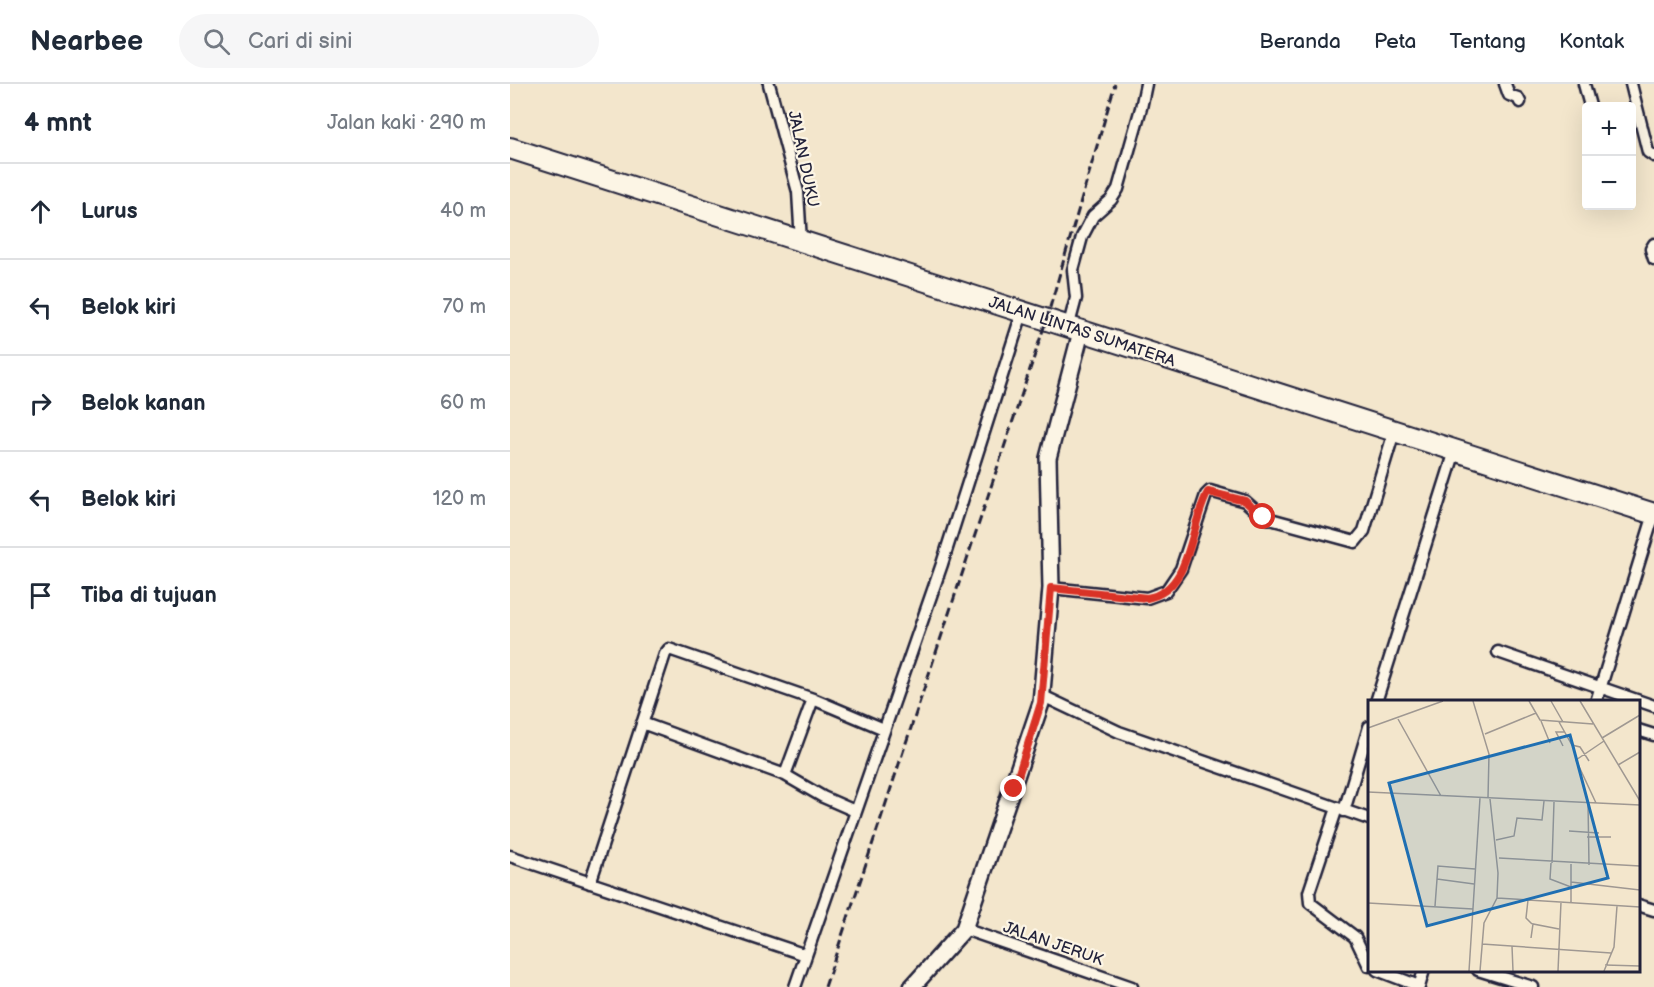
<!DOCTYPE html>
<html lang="id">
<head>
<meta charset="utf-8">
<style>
	:root { --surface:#fff; --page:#f6f6f7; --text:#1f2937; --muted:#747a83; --line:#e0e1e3 }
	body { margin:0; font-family:"Balsamiq Sans",sans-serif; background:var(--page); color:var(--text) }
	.controls { position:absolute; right:18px; top:18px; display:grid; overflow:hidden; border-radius:6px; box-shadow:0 6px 24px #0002 }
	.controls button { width:54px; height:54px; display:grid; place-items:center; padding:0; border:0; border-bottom:2px solid var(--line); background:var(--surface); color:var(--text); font:30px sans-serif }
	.stop { position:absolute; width:18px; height:18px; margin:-14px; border:4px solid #d93025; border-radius:50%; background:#fff }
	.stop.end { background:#d93025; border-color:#fff; box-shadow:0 2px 6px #0008 }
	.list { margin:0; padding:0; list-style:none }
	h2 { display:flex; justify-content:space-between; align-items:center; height:78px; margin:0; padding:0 24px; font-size:26px }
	h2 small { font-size:20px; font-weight:400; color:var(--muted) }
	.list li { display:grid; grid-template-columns:39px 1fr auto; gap:18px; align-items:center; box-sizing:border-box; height:96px; padding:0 24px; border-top:2px solid var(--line) }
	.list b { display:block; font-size:22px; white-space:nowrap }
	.list em { font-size:20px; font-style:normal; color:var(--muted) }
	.icon { flex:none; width:33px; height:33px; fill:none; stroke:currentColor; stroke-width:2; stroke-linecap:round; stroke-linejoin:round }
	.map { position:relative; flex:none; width:1144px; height:903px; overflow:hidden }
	header { display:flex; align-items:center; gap:36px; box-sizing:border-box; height:84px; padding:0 30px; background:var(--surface); border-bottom:2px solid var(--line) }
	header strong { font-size:28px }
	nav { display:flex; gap:33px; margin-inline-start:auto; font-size:21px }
	.search { width:420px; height:54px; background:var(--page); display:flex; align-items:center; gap:15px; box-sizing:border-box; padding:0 21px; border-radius:33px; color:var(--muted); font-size:22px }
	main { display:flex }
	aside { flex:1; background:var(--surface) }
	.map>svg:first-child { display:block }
</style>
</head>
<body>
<header>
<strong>Nearbee</strong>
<div class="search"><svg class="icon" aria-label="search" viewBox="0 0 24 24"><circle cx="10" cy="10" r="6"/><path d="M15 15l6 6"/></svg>Cari di sini</div>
<nav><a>Beranda</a><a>Peta</a><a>Tentang</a><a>Kontak</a></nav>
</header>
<main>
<aside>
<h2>4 mnt<small>Jalan kaki · 290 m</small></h2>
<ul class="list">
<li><svg class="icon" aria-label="ahead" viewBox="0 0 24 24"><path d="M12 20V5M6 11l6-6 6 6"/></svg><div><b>Lurus</b></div><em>40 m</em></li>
<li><svg class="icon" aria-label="left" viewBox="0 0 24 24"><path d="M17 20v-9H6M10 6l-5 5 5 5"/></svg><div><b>Belok kiri</b></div><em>70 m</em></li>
<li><svg class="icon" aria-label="right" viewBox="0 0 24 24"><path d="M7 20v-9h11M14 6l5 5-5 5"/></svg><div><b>Belok kanan</b></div><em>60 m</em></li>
<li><svg class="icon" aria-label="left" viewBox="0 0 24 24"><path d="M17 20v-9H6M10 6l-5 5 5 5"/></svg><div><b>Belok kiri</b></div><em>120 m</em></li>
<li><svg class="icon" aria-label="arrive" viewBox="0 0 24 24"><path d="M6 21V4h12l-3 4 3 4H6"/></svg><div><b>Tiba di tujuan</b></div></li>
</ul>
</aside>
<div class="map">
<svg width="1144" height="903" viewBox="0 0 1144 903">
	<rect width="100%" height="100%" fill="#f3e6cc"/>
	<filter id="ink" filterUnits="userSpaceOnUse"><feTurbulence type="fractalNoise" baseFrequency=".0167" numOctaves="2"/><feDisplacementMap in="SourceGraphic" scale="12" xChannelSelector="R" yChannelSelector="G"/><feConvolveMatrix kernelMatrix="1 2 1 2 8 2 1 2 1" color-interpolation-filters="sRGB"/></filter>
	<g filter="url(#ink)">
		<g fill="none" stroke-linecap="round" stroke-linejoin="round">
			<g stroke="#22223b" stroke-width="15">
				<path id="street" d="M259 0 288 108 291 158
					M995 0 999 11 1008 14 1010 18
					M1074 0 1080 22
					M1121 0 1138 68 1144 72
					M1144 160 1141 165 1144 175
					M558 244 566 214 563 186 572 153 583 132 601 116 608 105 631 24 636 0
					M541 504 637 514 656 507 671 485 696 411 700 407 735 417 753 433 845 458 854 447 884 348
					M988 568 1144 622
					M533 612 609 648 859 735
					M866 618 945 367
					M1086 618 1144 430
					M132 639 275 691 313 713 345 727
					M1128 646 1144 651
					M275 691 303 615
					M827 724 799 808 800 819 845 853 859 882
					M834 727 859 643
					M0 772 296 871
					M80 799 155 570 159 565 303 615 374 645
					M1128 821 1144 826
					M454 845 622 903
					M867 886 909 902
					M968 886 1023 903
					M285 903 432 480 512 229
					M909 903 914 886"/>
			</g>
			<g stroke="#22223b" stroke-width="20">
				<path id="secondary" d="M402 903 454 845 531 619 541 504 538 374 571 248"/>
			</g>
			<g stroke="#22223b" stroke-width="24">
				<path id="highway" d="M0 64 1144 430"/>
			</g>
			<use href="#street" stroke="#fcf5e5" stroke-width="10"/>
			<use href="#secondary" stroke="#fcf5e5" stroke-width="15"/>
			<use href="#highway" stroke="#fcf5e5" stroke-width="20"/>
			<path stroke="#22223b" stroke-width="3" stroke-dasharray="9 4.5" stroke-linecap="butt" d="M315 903 536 237 605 0"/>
		</g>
	</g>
	<g fill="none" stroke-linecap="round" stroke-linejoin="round" filter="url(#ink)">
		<path stroke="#d93025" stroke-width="8" d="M504 705 531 619 541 504 637 514C683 506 679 441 698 408L735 417 753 433"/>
	</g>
	<g text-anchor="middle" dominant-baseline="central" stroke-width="4.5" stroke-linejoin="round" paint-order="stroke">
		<g font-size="16" fill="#22223b" stroke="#fcf5e5">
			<text transform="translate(293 75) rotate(78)">JALAN DUKU</text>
			<text transform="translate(572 248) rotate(18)">JALAN LINTAS SUMATERA</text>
			<text transform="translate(543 860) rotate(19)">JALAN JERUK</text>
		</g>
	</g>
	<g transform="translate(858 616)">
		<rect width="272" height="272" fill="#f3e6cc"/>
		<path fill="none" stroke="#9f9892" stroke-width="1.5" d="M105 1 121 54 120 98M161 1 172 20 225 24M183 1 195 22M212 1 272 101M30 19 73 96M173 21 182 43M191 22 204 45 212 47 221 61M0 28 75 1M117 34 168 13M234 38 272 15M195 46 188 32H196M250 65 272 52M0 92 272 105M220 103 221 165M228 103 208 60 236 41M201 131 231 133M219 137H243M128 140 146 136 149 118 174 120 176 101M131 158 272 166M183 163 182 179 203 187M184 163 186 102M69 179 106 184M203 182 272 190M129 198 272 207M160 200 158 218 164 224M0 203 105 209M203 203V164M67 206 70 166 107 169M163 238 165 224 191 229M114 244 243 253M144 246 145 271M237 265 272 266M101 271 112 98M112 271 116 223 129 198 130 173 122 99M190 271 193 202M236 271 246 247 249 206"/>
		<path fill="#1f6fb2" fill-opacity="0.15" stroke="#1f6fb2" stroke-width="3" d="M202 35 240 178 59 226 21 83Z"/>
		<rect width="272" height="272" fill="none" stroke="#22223b" stroke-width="3"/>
	</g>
</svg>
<div class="controls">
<button>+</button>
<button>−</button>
</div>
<div class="stop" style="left:753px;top:433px"></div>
<div class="stop end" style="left:504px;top:705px"></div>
</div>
</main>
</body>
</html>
